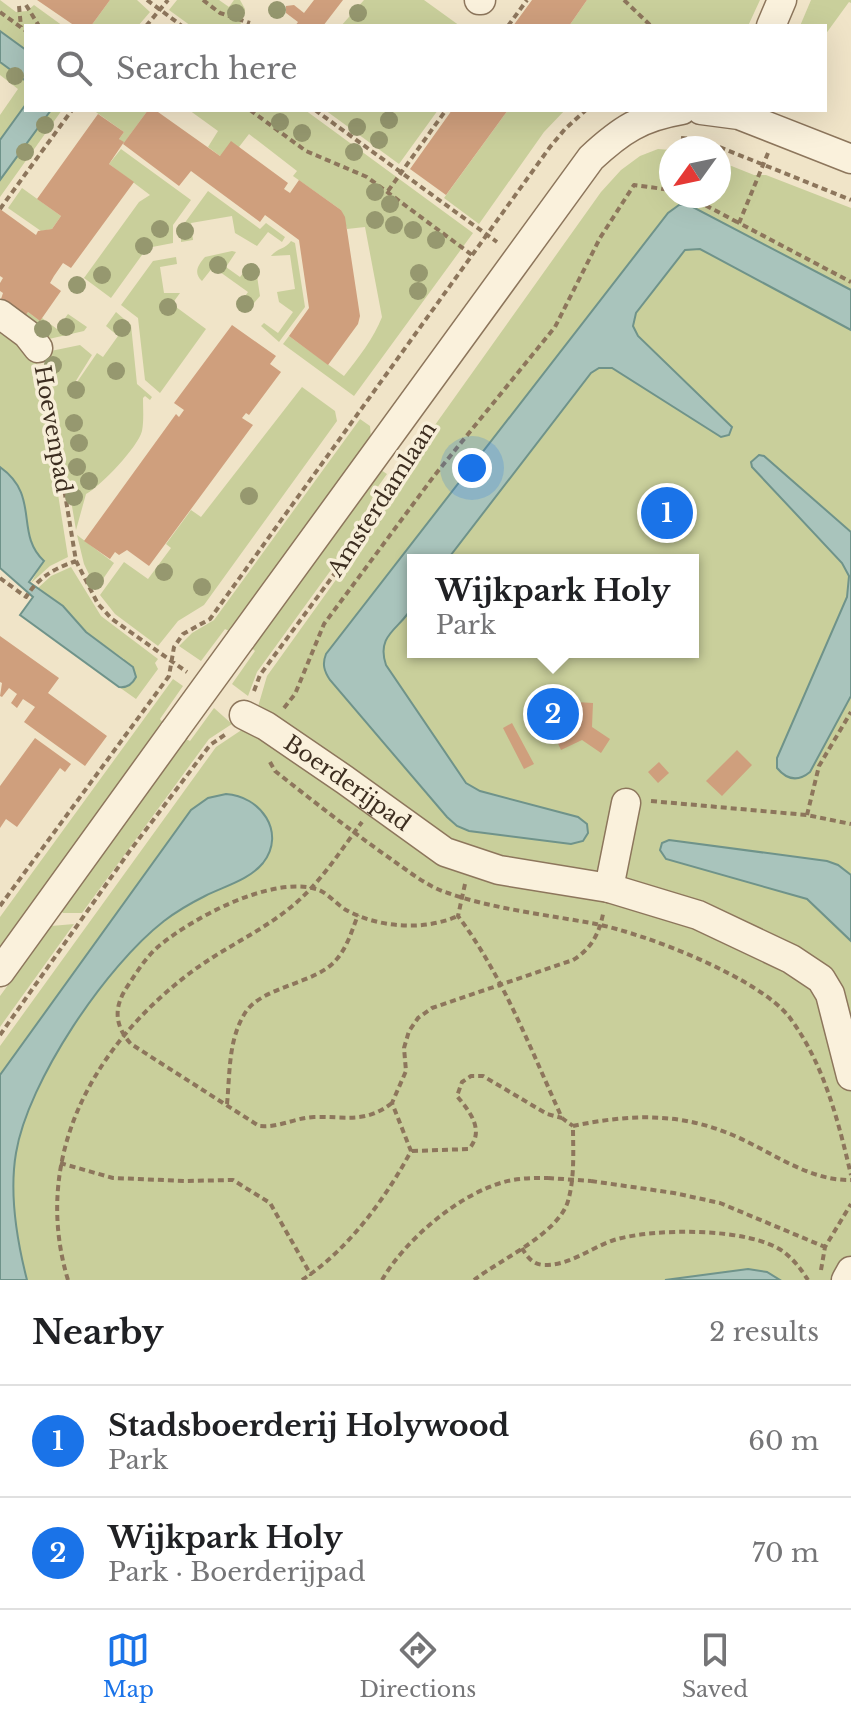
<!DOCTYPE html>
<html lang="en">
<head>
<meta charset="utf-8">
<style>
	:root { --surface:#fff; --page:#f6f6f6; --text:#202124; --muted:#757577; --line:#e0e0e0; --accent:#1a73e8 }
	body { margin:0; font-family:"Libre Baskerville",serif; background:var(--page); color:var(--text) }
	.compass { position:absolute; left:659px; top:136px; width:72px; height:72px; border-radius:50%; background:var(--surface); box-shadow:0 8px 32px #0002; rotate:237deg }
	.you { position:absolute; left:472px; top:468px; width:28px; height:28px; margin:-20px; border:6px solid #fff; border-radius:50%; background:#1a73e8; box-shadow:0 0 0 12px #1a73e833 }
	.badge { display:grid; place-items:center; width:52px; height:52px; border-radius:50%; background:var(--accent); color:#fff; font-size:26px; font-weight:700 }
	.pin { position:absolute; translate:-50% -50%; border:4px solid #fff; box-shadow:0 2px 8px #0006 }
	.popup { position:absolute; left:407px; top:554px; width:292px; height:104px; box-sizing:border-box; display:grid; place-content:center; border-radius:0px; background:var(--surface); filter:drop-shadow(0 2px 6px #0005); font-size:26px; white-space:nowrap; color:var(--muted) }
	.popup b { font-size:30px; color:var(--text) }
	.popup::after { content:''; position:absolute; left:50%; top:100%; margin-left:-16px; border:16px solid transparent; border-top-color:var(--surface) }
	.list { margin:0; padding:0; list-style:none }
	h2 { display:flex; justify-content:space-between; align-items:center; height:104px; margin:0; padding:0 32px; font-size:34px }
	h2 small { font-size:26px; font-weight:400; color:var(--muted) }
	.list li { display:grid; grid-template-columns:52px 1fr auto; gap:24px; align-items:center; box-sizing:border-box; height:112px; padding:0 32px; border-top:2px solid var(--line) }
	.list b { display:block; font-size:30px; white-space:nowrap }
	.list p { margin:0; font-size:26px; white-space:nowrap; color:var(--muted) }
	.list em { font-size:26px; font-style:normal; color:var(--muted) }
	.icon { flex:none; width:44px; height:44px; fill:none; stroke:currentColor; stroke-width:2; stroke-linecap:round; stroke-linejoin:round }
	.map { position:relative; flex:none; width:851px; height:1280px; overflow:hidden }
	.search { position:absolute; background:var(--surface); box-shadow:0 8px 32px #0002; left:24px; right:24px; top:24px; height:88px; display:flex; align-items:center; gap:20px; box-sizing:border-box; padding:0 28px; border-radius:0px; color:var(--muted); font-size:30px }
	.sheet { height:328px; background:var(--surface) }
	nav { display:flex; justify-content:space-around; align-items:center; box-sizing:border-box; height:112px; border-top:2px solid var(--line); background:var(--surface); font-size:22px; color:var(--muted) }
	nav a { display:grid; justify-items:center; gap:4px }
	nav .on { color:var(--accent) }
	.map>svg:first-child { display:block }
</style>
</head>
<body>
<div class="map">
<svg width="851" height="1280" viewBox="0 0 851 1280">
	<rect width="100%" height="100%" fill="#f0e4c8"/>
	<path fill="#c9cf9b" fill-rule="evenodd" d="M0 0 16 12 27 11 34 5 63 26H26V50L0 31Z
		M110 0H137L150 12 138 26H91Z
		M177 0H219L229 7 234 0H240L245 9 240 26H191L169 10Z
		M364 0H424L460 26H341Z
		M587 0H760L748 26H569Z
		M811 0H851V3L849 2 825 35V26H800Z
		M0 62 26 81V104L0 140V115L18 89 0 75Z
		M51 110H62L0 197V180Z
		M93 110H148L124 143 119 139 124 132Z
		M189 110H305L473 233 354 396 283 344 289 336 344 376C358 358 374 338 382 317L365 227 347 229 341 210 293 176 297 171 249 134 239 147 220 156 208 147 218 131Z
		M325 110H438L399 164Z
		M508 110H565L544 132 479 224 444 198Z
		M121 149 191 200 173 225V243L147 248 111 298 84 278 139 202 150 195 109 164Z
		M658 149 671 150V196H719V161L754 175H766L851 208V1280H2L0 1129 208 798 191 810 0 1075V1046L216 747 243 729 252 727 267 676 358 549 383 498 601 192 621 170 640 156ZM413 560H693V652H413Z
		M22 188 61 216 52 229 41 231 8 208Z
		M208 191 260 229 266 223 285 237 282 242 268 232 257 246 235 233 232 216 191 223 193 240 181 242V228Z
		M291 241 295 243 305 307 279 342 261 326 264 323 278 333 293 312 279 302 277 292 295 289 290 255 271 256C277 248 286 249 291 241Z
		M232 251 236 252 226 267 240 277 251 263 256 269 260 296 248 310 238 306 248 292 213 267 202 281C193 273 198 265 205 257Z
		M176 257 177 264 160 267 164 293H180L172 304 206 329 160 393 145 380 138 318 121 305 153 261Z
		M28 312 39 320 42 318 57 329 68 314 87 327 84 331 40 341 21 322Z
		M116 312 131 325 137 384 152 397 150 400 145 396 143 398C143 408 144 421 142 431 138 447 101 486 86 494L76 530 46 352 80 345 92 355 74 384 75 385 97 353 103 357 118 336 106 326Z
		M0 324 33 354 37 362 68 557 50 566 31 583 43 561C14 533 41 496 0 467Z
		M302 387 335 411 337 421 204 605 178 621 158 646 115 614 100 595 124 562 148 579 171 548 166 544 191 510 201 517Z
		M360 419 370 426 371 438 229 631 225 629 201 661 179 646 192 633 214 620Z
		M378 468 387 474 377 488 352 541 257 672 248 696 232 684 255 651 252 648Z
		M77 535 114 563 96 589 84 564Z
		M71 567 101 616 158 659 155 663 158 669 136 699 119 687 125 688 124 659 86 632 63 606 38 588 51 576Z
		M173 679 183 686 160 719 163 723 0 947V917Z
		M214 708 232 724 209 739 82 913H63L61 911 186 739 190 741Z
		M74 924 0 1027V996L51 926Z"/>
	<path fill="#a9c4bc" stroke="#6f938a" stroke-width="2" d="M0 31 26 50V81L0 62Z
		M26 104V110H51L0 180V140Z
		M679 205H689L851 290V330L700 249 685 250 636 313 633 326 638 336 732 427 729 435 721 437 612 368H599L591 373 447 560H413C413 572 417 593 413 605 403 628 375 633 386 665L466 783 480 791 578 817 587 824 588 833 583 841 571 844 469 831 457 826 447 817 330 680C324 671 322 664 326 654L668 213Z
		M759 455 764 456 851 532V696L810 772C798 782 787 780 777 768V758L847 597 849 576 842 563 752 467 751 462Z
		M0 467C41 496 14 533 44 561L29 582 63 606 86 632 133 667 136 677C132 685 127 688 119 687L20 615 33 597 0 568Z
		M226 794C260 796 287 832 263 863 249 880 225 886 205 896 191 903 177 911 164 921 106 966 28 1081 16 1153 9 1194 17 1241 27 1280H0V1075L191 810 208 798Z
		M669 840 827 861 838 865 851 875V941L807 899 666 859 660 850 662 843Z
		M748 1269 767 1272 780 1280H665Z"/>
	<path fill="#cf9f7d" d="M37 0H110L91 26H75Z
		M314 0H343L323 26H295L298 22 286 13V6L294 5 304 13Z
		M532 0H587L569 26H513Z
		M148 110H159L158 112 220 156 231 141 288 183 284 189 290 193 299 180 341 210 345 217 360 316 358 324 328 365 289 336 309 308 299 240 265 215 260 222 191 171 179 186 123 144Z
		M452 110H508L446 195 410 169Z
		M98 114 124 132 119 139 124 142 109 164 134 182 71 268 63 263 54 276 50 283 61 291 40 321 28 312 23 319 0 302 3 293 0 291V283L3 278 0 276V209L36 235 38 231 52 229 61 216 37 199Z
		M232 325 276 356 270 364 281 372 249 415 246 413 242 418 253 425 149 566 127 550 119 555 115 552 110 559 84 541 176 414 179 417 184 410 174 403Z
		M0 636 59 678 48 693 107 736 85 766 24 722 35 707 23 699 17 708 11 703 17 694 9 688 2 697 0 696 2 683 0 682Z
		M576 702 593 703 592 727 610 739 601 753 582 740 561 750 554 735 575 725Z
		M512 723 534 764 524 769 503 728Z
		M35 738 71 764 65 772 60 768 17 827 6 819 0 828V786Z
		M737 750 752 765 722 796 706 781Z
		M659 762 669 773 658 783 648 772Z"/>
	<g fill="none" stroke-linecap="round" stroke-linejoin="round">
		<g stroke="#8d765c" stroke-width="31">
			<g id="minor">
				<path d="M479 0H481"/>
				<path d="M771 26 782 0"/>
				<path d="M701 110 739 115 851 159"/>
				<path d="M0 314 27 334 38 348"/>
				<path d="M241 639 591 158C621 130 641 117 682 110"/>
				<path id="s1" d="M244 715 266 726 345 780 445 852 499 870 609 888 698 915 791 959 821 979 830 994 851 1076"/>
				<path d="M609 888 626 803"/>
				<path d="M0 972 174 731"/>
				<path d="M846 1280 851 1271"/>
			</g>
		</g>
		<path stroke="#8d765c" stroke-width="4" stroke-dasharray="6 4" stroke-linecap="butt" d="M147 0 182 26
			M203 0 220 13 250 23
			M624 0 651 26
			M26 5 39 26
			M19 6 21 27
			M0 12 26 31
			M146 26 168 0
			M508 26 527 0
			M250 110 306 151 367 177 472 255
			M315 110 497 242
			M681 138 702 140 851 200
			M768 153 739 223 851 282
			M388 191 446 110
			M688 196 739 223
			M0 209 72 110
			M45 373 76 561 98 604 112 619 187 672
			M0 578 26 597C39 577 53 569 76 561
			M254 691 260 675 355 546 376 500
			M284 708 295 694 324 624 434 476 555 327 600 238 634 185 671 190
			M270 762 275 771C313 801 351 831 391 859 408 871 428 887 448 893 493 909 549 915 596 924 646 934 760 978 790 1018 824 1064 838 1120 851 1175
			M651 801 807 815 851 824
			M807 815 819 766 851 712
			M465 884 458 916C503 976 531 1050 562 1118L573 1126
			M0 906 169 676 174 647 183 634 210 619 550 147 565 129 586 110
			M0 1035 129 852 210 745 226 734
			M392 1103C365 1124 344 1116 314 1117 294 1118 279 1128 259 1126L131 1044C113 1024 114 1005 129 984 138 970 147 956 159 946 194 917 271 876 316 889 327 892 336 904 346 910 379 928 424 931 458 916
			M227 1104C230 1074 228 1040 245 1013 262 986 316 984 336 960 347 948 352 930 358 915
			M412 1151 469 1149C485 1130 470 1112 457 1096L462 1082 471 1076H483L547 1114 562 1118
			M60 1163 113 1178 186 1181 233 1180 270 1203 311 1275
			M591 1181 674 1193 720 1203 825 1247
			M522 1248C527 1257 533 1265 545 1265 571 1265 590 1248 614 1240 653 1228 750 1227 784 1252 794 1260 801 1269 808 1280
			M821 1270 825 1247 851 1204
			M68 1280C31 1158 93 1046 190 973 224 947 264 931 297 902 323 879 341 850 362 822
			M302 1280C348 1250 386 1198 411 1151L392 1103 406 1071 404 1048 409 1031 418 1018 432 1008 573 960C591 949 599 934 603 914
			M382 1280C405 1240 459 1194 504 1182 518 1178 533 1178 548 1178
			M474 1280C500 1260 559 1233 568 1201 575 1177 573 1150 573 1126 625 1115 674 1112 725 1132 766 1147 805 1181 851 1180"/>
		<use href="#minor" stroke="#faf1dc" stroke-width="28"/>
		<g stroke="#8d765c" stroke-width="31" stroke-linecap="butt">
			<path id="minor-bridge" d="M174 731 241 639"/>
		</g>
		<path stroke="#8d765c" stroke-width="4" stroke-dasharray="6 4" stroke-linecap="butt" d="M548 1178 591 1181"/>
		<use href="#minor-bridge" stroke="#faf1dc" stroke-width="28"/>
	</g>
	<g fill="#96986f">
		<circle cx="277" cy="10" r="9"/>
		<circle cx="236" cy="13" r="9"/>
		<circle cx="358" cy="13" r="9"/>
		<circle cx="15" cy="76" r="9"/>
		<circle cx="389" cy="120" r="9"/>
		<circle cx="280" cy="122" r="9"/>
		<circle cx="45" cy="125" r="9"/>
		<circle cx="357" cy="127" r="9"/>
		<circle cx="302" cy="133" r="9"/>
		<circle cx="379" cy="140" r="9"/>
		<circle cx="25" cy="152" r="9"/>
		<circle cx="354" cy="152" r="9"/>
		<circle cx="375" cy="192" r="9"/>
		<circle cx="390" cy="204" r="9"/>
		<circle cx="375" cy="220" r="9"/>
		<circle cx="394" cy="225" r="9"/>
		<circle cx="160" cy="229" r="9"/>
		<circle cx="413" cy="230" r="9"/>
		<circle cx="185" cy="231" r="9"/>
		<circle cx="436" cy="240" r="9"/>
		<circle cx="144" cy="246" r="9"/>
		<circle cx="218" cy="265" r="9"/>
		<circle cx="251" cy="272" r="9"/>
		<circle cx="419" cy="273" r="9"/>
		<circle cx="102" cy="275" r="9"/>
		<circle cx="77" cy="285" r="9"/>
		<circle cx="418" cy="291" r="9"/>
		<circle cx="245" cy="304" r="9"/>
		<circle cx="168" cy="307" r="9"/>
		<circle cx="66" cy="327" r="9"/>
		<circle cx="122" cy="328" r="9"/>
		<circle cx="43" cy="329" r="9"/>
		<circle cx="53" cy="365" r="9"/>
		<circle cx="116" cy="371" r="9"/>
		<circle cx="76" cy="390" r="9"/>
		<circle cx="74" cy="423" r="9"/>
		<circle cx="79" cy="443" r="9"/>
		<circle cx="77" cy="467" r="9"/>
		<circle cx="89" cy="481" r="9"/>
		<circle cx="249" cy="496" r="9"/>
		<circle cx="74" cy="497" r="9"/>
		<circle cx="164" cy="572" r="9"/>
		<circle cx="95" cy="581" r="9"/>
		<circle cx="202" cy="587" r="9"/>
	</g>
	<g text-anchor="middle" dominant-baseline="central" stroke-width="7" stroke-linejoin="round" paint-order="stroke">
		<g font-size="22" fill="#3d2e20" stroke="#f7eed8">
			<text transform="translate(53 429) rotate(80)">Hoevenpad</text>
			<text transform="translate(382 499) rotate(-57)">Amsterdamlaan</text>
			<text stroke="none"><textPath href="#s1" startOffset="124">Boerderijpad</textPath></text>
		</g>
	</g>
</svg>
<svg class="compass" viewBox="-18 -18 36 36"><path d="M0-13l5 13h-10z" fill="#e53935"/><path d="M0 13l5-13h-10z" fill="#757577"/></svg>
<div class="you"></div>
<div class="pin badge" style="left:667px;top:513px">1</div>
<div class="pin badge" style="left:553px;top:714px">2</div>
<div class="popup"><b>Wijkpark Holy</b>Park</div>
<div class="search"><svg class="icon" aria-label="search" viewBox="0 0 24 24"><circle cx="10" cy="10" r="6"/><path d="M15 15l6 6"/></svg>Search here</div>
</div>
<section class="sheet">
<h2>Nearby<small>2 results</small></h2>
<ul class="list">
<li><span class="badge">1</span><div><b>Stadsboerderij Holywood</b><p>Park</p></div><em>60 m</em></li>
<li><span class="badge">2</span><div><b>Wijkpark Holy</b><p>Park · Boerderijpad</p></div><em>70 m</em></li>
</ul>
</section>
<nav>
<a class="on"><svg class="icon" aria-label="map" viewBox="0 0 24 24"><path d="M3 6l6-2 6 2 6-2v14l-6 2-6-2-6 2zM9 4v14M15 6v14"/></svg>Map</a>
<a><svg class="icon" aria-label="directions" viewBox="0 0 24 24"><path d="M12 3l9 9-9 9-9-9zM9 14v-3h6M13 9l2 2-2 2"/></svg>Directions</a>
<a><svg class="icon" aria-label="saved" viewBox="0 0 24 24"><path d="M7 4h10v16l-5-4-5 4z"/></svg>Saved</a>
</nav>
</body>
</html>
